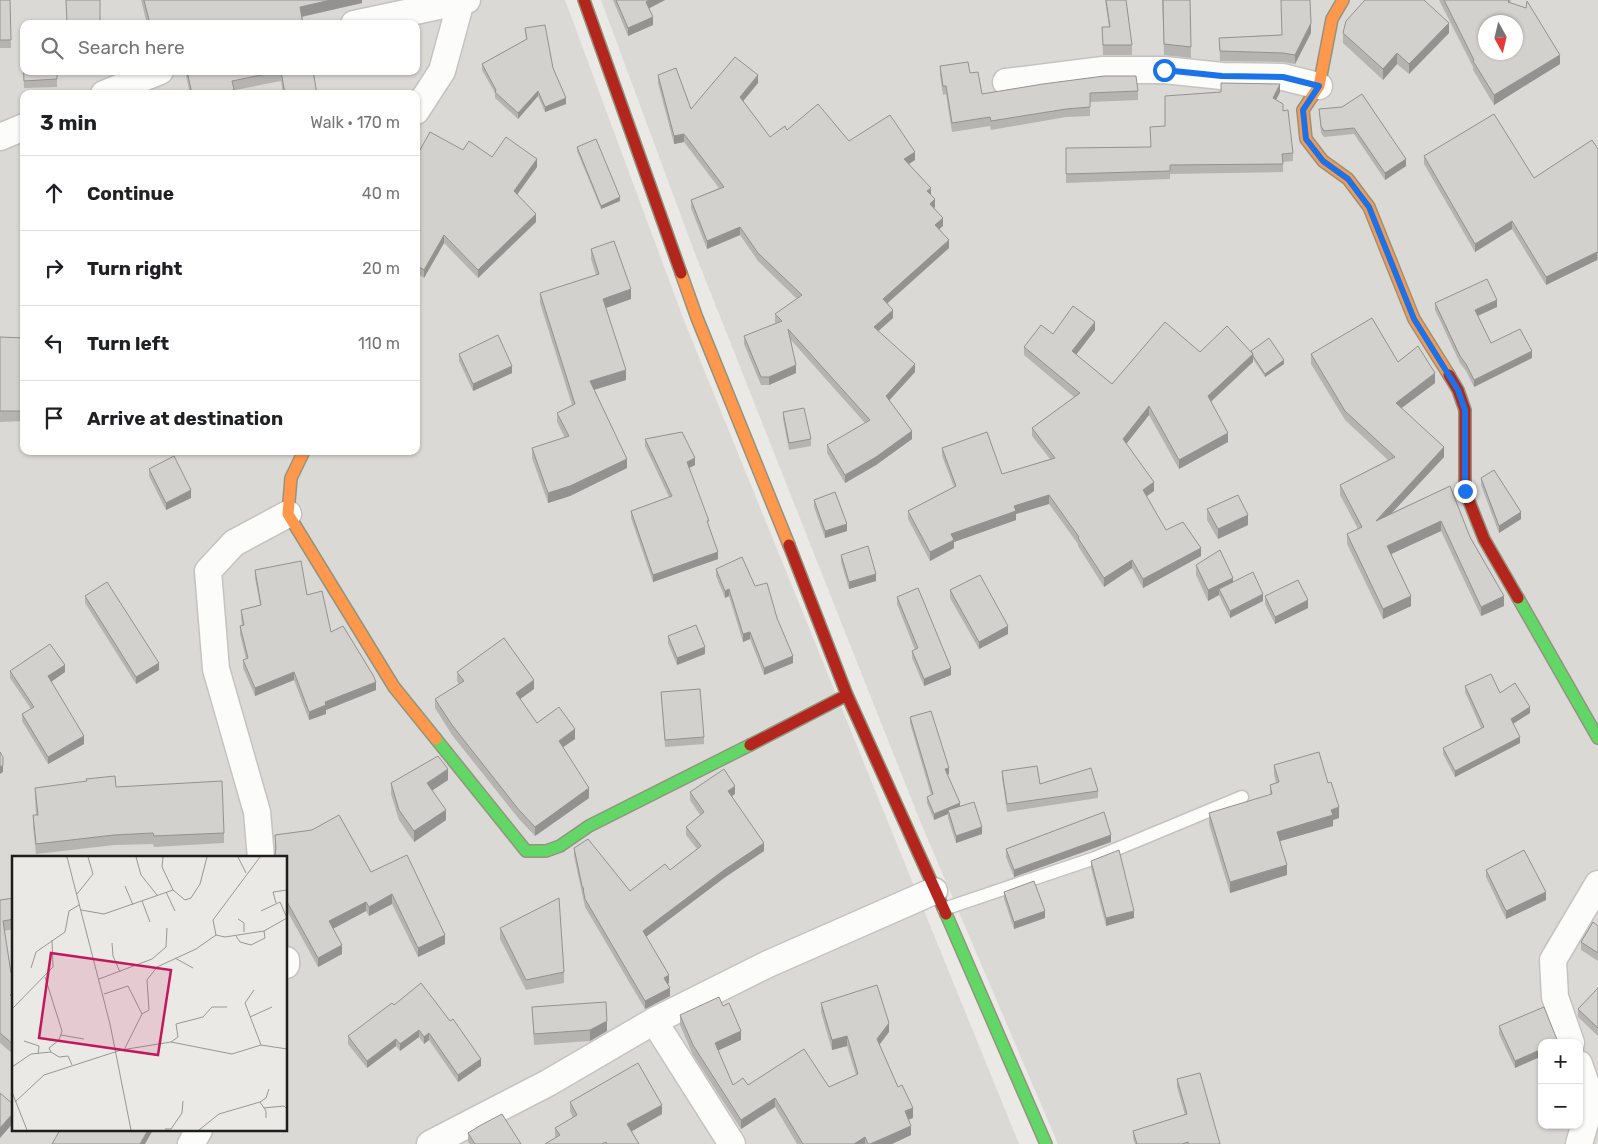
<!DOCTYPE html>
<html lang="en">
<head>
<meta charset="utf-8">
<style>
	:root { --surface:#fff; --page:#f6f6f6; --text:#202124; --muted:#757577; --line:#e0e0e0 }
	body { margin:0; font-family:Rubik,sans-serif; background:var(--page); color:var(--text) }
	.controls { position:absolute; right:15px; bottom:15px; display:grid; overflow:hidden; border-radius:10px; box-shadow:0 1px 4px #0004 }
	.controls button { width:45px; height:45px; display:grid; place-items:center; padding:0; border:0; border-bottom:1px solid var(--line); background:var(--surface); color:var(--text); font:25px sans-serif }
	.compass { position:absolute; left:1478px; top:15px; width:45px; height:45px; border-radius:50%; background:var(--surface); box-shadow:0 1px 4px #0004; rotate:172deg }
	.stop { position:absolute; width:15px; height:15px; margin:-11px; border:4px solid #1a73e8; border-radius:50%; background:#fff }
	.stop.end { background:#1a73e8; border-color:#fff; box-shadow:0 1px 5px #0008 }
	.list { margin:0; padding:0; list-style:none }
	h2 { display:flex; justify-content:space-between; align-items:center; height:65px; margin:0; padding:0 20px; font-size:21px }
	h2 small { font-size:16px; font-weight:400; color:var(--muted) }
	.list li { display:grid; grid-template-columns:32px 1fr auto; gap:15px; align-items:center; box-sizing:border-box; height:75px; padding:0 20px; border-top:1px solid var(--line) }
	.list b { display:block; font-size:19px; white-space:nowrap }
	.list em { font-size:16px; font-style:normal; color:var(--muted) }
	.icon { flex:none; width:28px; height:28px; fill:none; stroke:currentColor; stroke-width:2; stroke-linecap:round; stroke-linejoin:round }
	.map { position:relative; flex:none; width:1598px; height:1144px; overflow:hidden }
	.search { position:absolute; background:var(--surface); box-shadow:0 1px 4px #0004; left:20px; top:20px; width:400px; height:55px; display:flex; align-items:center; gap:12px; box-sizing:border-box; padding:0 18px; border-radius:10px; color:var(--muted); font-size:19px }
	.panel { position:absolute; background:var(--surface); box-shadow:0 1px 4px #0004; left:20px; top:90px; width:400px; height:365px; border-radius:10px }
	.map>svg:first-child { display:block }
</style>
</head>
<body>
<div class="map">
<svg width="1598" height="1144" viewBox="0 0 1598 1144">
	<rect width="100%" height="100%" fill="#ebe9e5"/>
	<path fill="#dad9d6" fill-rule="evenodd" d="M0 0H565L685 323 1019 1144H0ZM24 24H416V71H24ZM24 94H416V451H24ZM14 858H286V1130H14Z
		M601 0H1598V1144H1058L920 821 694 251ZM1486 22H1516V52H1486ZM1542 1043H1579V1125H1542Z"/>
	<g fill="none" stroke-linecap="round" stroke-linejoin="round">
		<g stroke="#c4c3c1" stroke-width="15">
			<path id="lane" d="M944 909 1095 858 1242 797"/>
		</g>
		<g stroke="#c4c3c1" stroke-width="29">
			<path id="street" d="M354 24 467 0
				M1006 82 1103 70H1164L1222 76 1283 77 1319 86
				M104 94 160 71
				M416 111 442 71 461 1
				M0 137 24 127
				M261 858 257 812 216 669 208 571 234 543 288 514
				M286 960V965
				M654 1021 732 1144
				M1571 1043 1555 997 1553 960 1598 884
				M1579 1064 1586 1084V1120L1579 1144
				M191 1144 199 1130
				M430 1144 548 1083 654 1021 768 964 934 891"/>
		</g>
		<g stroke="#92957d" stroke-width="14">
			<path id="fast" d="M1518 598 1598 738
				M436 739 526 851H546L560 846 589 826 750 745
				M946 914 1046 1144"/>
		</g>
		<g stroke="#92957d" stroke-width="14">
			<path id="slow" d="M1343 0 1332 19 1319 86 1303 110 1306 139 1323 161 1348 179 1369 207 1414 319 1449 375
				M681 273 697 318 789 545
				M304 451 291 478 288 514 394 687 436 739"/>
		</g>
		<g stroke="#92957d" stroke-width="14">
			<path id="jam" d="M584 0 681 273
				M1449 375 1458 390 1465 410V491L1484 539 1518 598
				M789 545 847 695 946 914
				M750 745 847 695"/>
		</g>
		<use href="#lane" stroke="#fcfcfb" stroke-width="12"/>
		<use href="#street" stroke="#fcfcfb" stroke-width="26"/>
		<use href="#fast" stroke="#63d668" stroke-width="11"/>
		<use href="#slow" stroke="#ff974d" stroke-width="11"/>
		<use href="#jam" stroke="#b3261e" stroke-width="11"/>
	</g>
	<path fill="#b5b4b1" d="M0 0H10L11 48H0Z
		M141 0H362V3L302 17 303 24H147Z
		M613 0H665L649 8 653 25 628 36Z
		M1105 0H1126L1132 45V55H1103L1102 27H1109Z
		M1162 0H1190L1191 58 1164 55Z
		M1439 0H1511L1510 3 1526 8 1560 64 1494 105 1473 70V67Z
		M525 28 553 68 566 104 545 112 538 96 518 119 495 98V93L482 70V64L526 39Z
		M1311 33 1295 64 1283 62 1220 61 1219 38Z
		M1343 33H1449L1409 74 1397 64 1383 80 1343 43Z
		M22 39 57 71V87L24 88Z
		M940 66 970 73 982 94 1138 91V100L1090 102V116L1066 117 991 130 990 126 952 132 946 94 943 95 940 75Z
		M185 71H313L317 94H283L281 81 235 90V94H190Z
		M658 75 691 109 758 83 743 101 770 137 787 130 849 141 915 160 909 164 931 195 935 207 934 208 943 226 939 229 949 248 888 303 893 318 878 331 915 372 889 400 912 439 876 465 845 483 827 453V445L865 423 791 340 796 373 769 385H761L744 344V336L776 324 775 322V314L797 299 758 261 740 235 707 249 691 208V200L719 188 684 142 674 144 658 83Z
		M1280 92 1276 100 1283 111 1293 153V161L1283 162V172L1170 174V179L1066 183V148L1151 147 1165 126Z
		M1342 107 1406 166 1385 180 1354 134 1324 137 1321 133 1319 109Z
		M577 147 620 201 601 209 577 151Z
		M1598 149V261L1597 260 1546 285 1512 229 1475 252 1424 164V156L1534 178Z
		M463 150 537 167 517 194 536 222 478 278 444 243 424 278 416 273V157Z
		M591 249 631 299 606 308 626 380 594 390 627 468 570 496 548 503 532 458V448L565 438 557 422V413L572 405 540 303V293L596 275 591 259Z
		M1435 303 1497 307 1478 316 1491 343 1532 358 1474 387 1466 371 1460 363 1435 310Z
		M1095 330 1076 355 1112 384 1200 352 1251 351 1284 364 1265 377 1253 359V362L1211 402 1228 442 1179 469 1149 415 1126 444 1154 491 1146 496 1166 530 1201 556 1143 588 1132 568 1104 587 1078 546V544L1049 504 1016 514V520L954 542V548L930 561 908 519V511L954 487 942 456V448L1002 474 1050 459 1032 436V428L1074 397 1024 355V347L1053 334Z
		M0 337 24 338V421L0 422Z
		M459 354 512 373 473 391 459 361Z
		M1311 354 1398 362 1435 383 1402 408 1444 457 1391 513 1450 486 1470 537 1504 606 1481 616 1441 531 1391 554 1411 606 1383 619 1347 544V534L1358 529 1340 495V485L1388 460 1345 420 1311 364Z
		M783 412 811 439V446L789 450 783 419Z
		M645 439 695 465 689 468 709 526 718 559 653 582 631 518V511L669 497 645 446Z
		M149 469 191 498 166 510 149 476Z
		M1481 478 1521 519 1499 533 1481 485Z
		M814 500 847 531 825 538 814 507Z
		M1207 509 1248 525 1218 539 1207 520Z
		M841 555 876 581 849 589 841 562Z
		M1196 565 1233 582 1263 601 1230 618 1219 595 1208 601 1196 575Z
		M716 569 755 586 793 663 764 675 750 639 743 642 729 596 725 598 716 576Z
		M255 570 307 595 331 632 376 690 326 710V714L309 720 294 680 255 696 243 668V660L246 659 240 634V626L242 625 241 618V610L260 605 255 578Z
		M950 590 1008 634 979 649 950 598Z
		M85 596 159 670 136 684 85 603Z
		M1265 596 1308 608 1275 624 1265 604Z
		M897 597 951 675 924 686 912 658V651L915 650 897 604Z
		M668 636 705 654 677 665 668 643Z
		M10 671 65 672 51 682 84 744 48 764 22 721V714L31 709 10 678Z
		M457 672 534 689 520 699 537 723 575 739 563 747 589 798 535 836 519 819 452 735 435 708V699L459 684 457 681Z
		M1465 686 1500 693 1530 713 1513 724 1520 743 1455 777 1443 754V748L1481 728 1465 692Z
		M661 692 704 737V744L665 747Z
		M910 717 949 774 947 775 960 806 982 834 956 843 948 818V814L934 820 927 803V797L931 795 910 723Z
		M1274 765 1339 818 1333 820V826L1280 841 1287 875 1230 893 1209 824V813L1270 795V785L1276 783 1274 775Z
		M1002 771 1040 784 1098 791V798L1007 812 1002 778Z
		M448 780 432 790 446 820 414 842 399 820 391 794V783Z
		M116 787 224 833V843L154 847 153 844 114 845 36 854 33 826V815H36L35 798V788Z
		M690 792 735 794 732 796 764 851 724 878 646 937 669 983 667 984 670 996 645 1009 585 907 574 856V848L630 891 670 870 697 849 686 835V827L700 815 690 800Z
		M275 835 371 872 445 944 418 957 392 904 369 916 366 911 333 928 342 954 318 967 286 909V858L275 855Z
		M1111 842 1014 877 1006 857V849Z
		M1091 861 1134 918 1106 926 1091 868Z
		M1486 870 1546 900 1506 919 1486 877Z
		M1004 892 1045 918 1014 929 1004 899Z
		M14 898V929L4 931 11 973H14V1055L0 1043V900Z
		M1598 926V961L1581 950V942Z
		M500 928 564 972V983L526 990 500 939Z
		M1598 988V1036L1578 1017V1009Z
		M821 1003 889 1032 879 1045 898 1087 913 1118 909 1119 911 1135 892 1144H797L775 1107 741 1129 693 1055 680 1025V1015L723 1006 741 1040 718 1050 733 1085 829 1087 856 1075 847 1046 832 1050 821 1012Z
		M394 1005 481 1066 458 1082 429 1040 424 1044 419 1037 400 1051 396 1046 367 1068 348 1044V1036Z
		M532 1007 607 1031 590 1041 534 1045Z
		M1499 1026 1558 1043H1542V1056L1515 1068 1499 1034Z
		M1177 1079 1220 1144H1135L1133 1138V1131L1185 1115 1177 1087Z
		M570 1102 662 1114 632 1131 639 1144H545L555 1138V1128L573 1118 570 1111Z
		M468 1133 521 1144H470L468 1142Z"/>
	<path fill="#949290" d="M331 0H362V3L300 17V7Z
		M649 0H665L646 10V2Z
		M653 17V25L628 36V28Z
		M1311 23V33L1295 64V55Z
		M1449 23V33L1409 74V64Z
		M1397 53V64L1383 80V69Z
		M1560 55V64L1494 105V95Z
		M758 75V83L740 105V97Z
		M1280 84V92L1273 106V98Z
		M538 91V96L518 119V113Z
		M566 98V104L545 112V107Z
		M684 134V142L674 144V136Z
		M915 152V160L904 167V159Z
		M537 159V167L514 199V191Z
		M1406 159V166L1385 180V173Z
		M931 188V196L927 191Z
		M620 197V201L601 209V206Z
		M935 199V207L930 212V204Z
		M536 214V222L478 278V270Z
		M943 218V226L935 233V225Z
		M1512 221V229L1475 252V244Z
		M740 227V235L707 249V241Z
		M444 235V243L424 278V270Z
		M949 240V248L883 307V299Z
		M1597 252V260L1546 285V277Z
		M631 289V299L603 309V299Z
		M1497 300V307L1475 317V310Z
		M893 310V318L874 335V327Z
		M1095 322V330L1072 360V351Z
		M1532 351V358L1474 387V380Z
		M1253 354V362L1208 404V396Z
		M1284 360V364L1265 377V374Z
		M915 364V372L886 404V396Z
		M796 365V373L769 385V377Z
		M512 366V373L473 391V384Z
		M626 370V380L590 391V381Z
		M1435 373V383L1396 412V403Z
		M1149 406V415L1123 448V439Z
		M912 431V439L876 465 845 483V475Z
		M1228 433V442L1179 469V460Z
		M1444 447V457L1376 530V521Z
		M695 458V465L687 469V462Z
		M627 459V468L570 496 548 503V493Z
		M1154 482V491L1143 499V490Z
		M191 490V498L166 510V503Z
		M1049 495V504L1016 514V520L954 542V548L930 561V552L951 534 1014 506Z
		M1521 512V519L1499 533V526Z
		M1248 515V525L1218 539V529Z
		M1441 521V531L1387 556V546Z
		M847 524V531L825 538V531Z
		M1201 548V556L1143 588V579Z
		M718 552V559L653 582V575Z
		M1132 560V568L1104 587V578Z
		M876 574V581L849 589V582Z
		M1233 578V589H1219V595L1208 601V590Z
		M729 589V596L725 598V591Z
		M1263 594V601L1230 618V611Z
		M1411 596V606L1383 619V609Z
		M1504 596V606L1481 616V607Z
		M1308 600V608L1275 624V617Z
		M1008 626V634L979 649V642Z
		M750 632V639L743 642V634Z
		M705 647V654L677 665V658Z
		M793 656V663L764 675V668Z
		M159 663V670L136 684V677Z
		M65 665V672L48 684V676Z
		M951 668V675L924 686V679Z
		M294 672V680L255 696V688Z
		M534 680V689L516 702V693Z
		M376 682V690L326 710V714L309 720V712L325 702Z
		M1530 707V713L1511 725V719Z
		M575 729V739L559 750V741Z
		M84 736V744L48 764V757Z
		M1520 737V743L1455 777V771Z
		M3 765V772L0 774V767Z
		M949 768V774L945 775V769Z
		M448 769V780L427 794V783Z
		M735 786V794L728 799V791Z
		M589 788V798L535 836V827Z
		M960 803V809L948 810V814L934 820V814Z
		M1339 807V818L1333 820V826L1277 842V832Z
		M446 810V820L414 842V831Z
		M982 827V834L956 843V836Z
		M1111 835V842L1014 877V870Z
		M764 843V851L724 878 643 939V931L724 870Z
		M1287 865V875L1230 893V882Z
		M1546 892V900L1506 919V911Z
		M392 894V904L369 916V907Z
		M366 902V911L329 931V921Z
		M1045 911V918L1014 929V922Z
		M1134 911V918L1106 926V918Z
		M445 935V944L418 957V948Z
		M342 945V954L318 967V958Z
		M669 975V983L664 986V978Z
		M670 988V996L645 1009V1001Z
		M607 1021V1031L590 1041V1030Z
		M889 1023V1032L877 1048V1039Z
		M419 1030V1037L400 1051V1044Z
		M741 1031V1040L715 1052V1043Z
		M429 1033V1040L424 1044V1037Z
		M847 1036V1046L832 1050V1040Z
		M396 1039V1046L367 1068V1061Z
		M1542 1049V1056L1515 1068V1061Z
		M481 1059V1066L458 1082V1075Z
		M775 1098V1107L741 1129V1120Z
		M662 1105V1114L627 1134V1124Z
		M913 1108V1118L905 1121V1111Z
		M14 1112V1122L0 1138V1128Z
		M911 1126V1135L892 1144H870Z
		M148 1130H153L145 1144H140Z
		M865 1137V1144H854Z"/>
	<path fill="#d3d1ce" stroke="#949290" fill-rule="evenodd" d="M0 0H10L11 40H0Z
		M66 0H100V24H67Z
		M144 0H331L300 7 303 24H150Z
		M616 0H649L646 2 653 17 628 28Z
		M1106 0H1126L1132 45H1103L1102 27H1110Z
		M1163 0H1190L1191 47 1164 44Z
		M1281 0H1310L1311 23 1295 55 1283 53 1220 51 1219 38 1282 35Z
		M1365 0H1424L1449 23 1409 64 1397 53 1383 69 1343 33 1346 21Z
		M1444 0H1509L1508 2 1526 8 1527 1 1560 55 1494 95 1473 61 1474 60ZM1486 22H1516V52H1486Z
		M545 25 553 68 566 98 545 107 538 91 518 113 495 92 496 90 482 64 527 39 525 28Z
		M22 32H24V71H57V79L24 81Z
		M735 57 758 75 740 97 770 137 785 126 787 130 818 104 849 141 890 115 915 152 904 159 931 188 927 191 935 199 930 204 943 218 935 225 949 240 883 299 893 310 874 327 915 364 886 396 912 431 876 457 845 475 827 445 870 420 788 329 796 365 769 377H761L744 336 782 321 775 314 802 295 758 253 740 227 707 241 691 200 724 187 684 134 674 136 658 75 676 68 691 109Z
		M968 62 970 73 978 72 982 94 1043 84 1104 76H1136L1138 91 1090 93V107L1066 109 991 121 990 117 952 123 946 86H943L940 66Z
		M187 71H313L317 94H285L281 71 232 81 235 94H192Z
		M1221 83 1280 84 1273 98 1283 104V111L1288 110 1293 153 1282 154 1283 164 1170 165V171L1066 174V148L1151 147 1150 127 1165 126V96L1221 92Z
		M1362 94 1406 159 1385 173 1354 128 1324 131 1321 126 1319 109 1342 107Z
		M1494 114 1534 178 1592 140 1598 149V253L1597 252 1546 277 1512 221 1475 244 1424 156Z
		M430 132 463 150 469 141 492 157 506 137 537 159 514 191 536 214 478 270 444 235 424 270 416 265V157Z
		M596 139 620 197 601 206 577 147Z
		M614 241 631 289 603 299 626 370 590 381 627 459 570 486 548 493 532 448 569 436 557 413 575 404 540 293 599 274 591 249Z
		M1487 279 1497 300 1475 310 1491 343 1520 329 1532 351 1474 380 1466 364 1460 356 1435 303Z
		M1073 306 1095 322 1072 351 1112 384 1165 322 1200 352 1227 326 1253 354 1208 396 1228 433 1179 460 1149 406 1123 439 1154 482 1143 490 1166 530 1183 522 1201 548 1143 579 1132 560 1104 578 1078 538 1079 537 1049 495 1014 506 1016 511 951 534 954 540 930 552 908 511 956 486 942 448 987 432 1002 474 1055 458 1032 428 1080 393 1024 347 1041 325 1053 334Z
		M1372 318 1398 362 1418 346 1435 373 1396 403 1444 447 1376 521 1450 486 1470 537 1504 596 1481 607 1441 521 1387 546 1411 596 1383 609 1347 534 1362 527 1340 485 1395 457 1345 411 1311 354Z
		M498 335 512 366 473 384 459 354Z
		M0 337 24 338V411H0Z
		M1269 338 1284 360 1265 374 1253 356V354L1251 351Z
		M804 408 811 439 789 443 783 412Z
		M682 432 695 458 687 462 709 521H707L718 552 653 575 631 511 672 496 645 439Z
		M174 456 191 490 166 503 149 469Z
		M1494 470 1521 512 1499 526 1481 478Z
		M835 492 847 524 825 531 814 500Z
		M1238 495 1248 515 1218 529 1207 509Z
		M868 546 876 574 849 582 841 555Z
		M1220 550 1233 578 1208 590 1196 565Z
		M742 557 755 586 767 583 777 618 793 656 764 668 750 632 743 634 729 589 725 591 716 569Z
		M301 561 307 595 322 591 331 632 343 626 373 675 376 682 325 702 326 705 309 712 294 672 255 688 243 660 248 658 240 626 244 625 241 610 261 605 255 570Z
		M1253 572 1263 594 1230 611 1219 589Z
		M980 575 1008 626 979 642 950 590Z
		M1298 580 1308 600 1275 617 1265 596Z
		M107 582 159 663 136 677 85 596Z
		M918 588 951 668 924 679 912 651 918 648 897 597Z
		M696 625 705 647 677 658 668 636Z
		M504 638 534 680 516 693 537 723 559 707 575 729 559 741 589 788 535 827 519 810 452 725 435 699 464 681 457 672Z
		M50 644 65 665 48 676 84 736 48 757 22 714 34 707 10 671Z
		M1491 674 1500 693 1515 683 1530 707 1511 719 1520 737 1455 771 1443 748 1484 727 1465 686Z
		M700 689 704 737 665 740 661 692Z
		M931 711 949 768 945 769 960 803 934 814 927 797 933 794 910 717Z
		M0 752 3 757V765L0 767Z
		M1319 752 1328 783 1331 782 1339 807 1331 810 1333 815 1277 832 1287 865 1230 882 1209 813 1272 794 1270 785 1279 782 1274 765Z
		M438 756 448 769 427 783 446 810 414 831 399 810 391 783Z
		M1037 766 1040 784 1091 768 1098 791 1007 804 1002 771Z
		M724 769 735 786 728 791 764 843 724 870 643 931 669 975 664 978 670 988 645 1001 585 899 583 889H584L582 886 574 848 588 839 630 891 665 864 670 870 701 846 686 827 704 812 690 792Z
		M115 776 116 787 222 781 224 833 154 836 153 833 114 835 36 844 33 815H38L35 788 87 781 86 779Z
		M974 802 982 827 956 836 948 810Z
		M1104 812 1111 835 1014 870 1006 849Z
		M339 815 371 872 407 855 445 935 418 948 392 894 369 907 366 902 329 921 342 945 318 958 286 900V858H272L275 855 276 848 275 835 312 830Z
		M1119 850 1134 911 1106 918 1091 861Z
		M1524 850 1546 892 1506 911 1486 870Z
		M1034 881 1045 911 1014 922 1004 892Z
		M14 898V919L3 921 11 973H14V994L10 995 14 998V1045L0 1033V900Z
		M559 898 564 972 526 980 500 928Z
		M1593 922 1598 926V953L1581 942Z
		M421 983 450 1021 453 1019 481 1059 458 1075 429 1033 424 1037 419 1030 400 1044 396 1039 367 1061 348 1036 392 1003 394 1005Z
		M877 985 889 1023 877 1039 898 1087 902 1085 913 1108 905 1111 911 1126 870 1144H868L865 1137 854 1144H803L775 1098 741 1120 693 1045 680 1015 719 997 723 1006 729 1003 741 1031 715 1043 733 1085 743 1078 748 1085 804 1049 829 1087 858 1074 847 1036 832 1040 821 1003Z
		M1598 988V1028L1578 1009Z
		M606 1002 607 1021 590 1030 534 1034 532 1007Z
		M1544 1007 1558 1042 1556 1043H1542V1049L1515 1061 1499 1026Z
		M638 1063 662 1105 627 1124 639 1144H607L606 1142 602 1144H545L560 1135 555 1128 577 1115 570 1102Z
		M1200 1073 1220 1144H1188V1142L1182 1144H1137L1133 1131 1187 1114 1177 1079Z
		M0 1093 14 1105V1112L0 1128Z
		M502 1114 521 1144H475L468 1133 481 1125Z
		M60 1130H148L140 1144H52Z"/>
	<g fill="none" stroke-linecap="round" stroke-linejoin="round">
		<path stroke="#1a73e8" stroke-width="6" d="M1164 70 1222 76 1283 77 1319 86 1303 110 1306 139 1323 161 1348 179 1369 207 1414 319 1458 390 1465 410V491"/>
	</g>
	<g transform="translate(12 856)">
		<rect width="275" height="275" fill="#ebe9e5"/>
		<path fill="none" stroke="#999795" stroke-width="1" d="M55 1 98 168 119 274M124 1 129 19 145 39M151 1 150 11 161 34 173 44 179 42 188 28 195 1M226 1 234 17M113 30 121 49M154 36 163 55M65 38 81 18 76 1M130 45 138 66M264 47 261 36 275 34M69 54 92 58 161 34M249 55 268 46 275 62M226 63 232 67V76M204 79 201 64 248 1M224 80 228 86 239 89 253 82 252 75M100 87 101 100 108 116M163 102 181 112M19 112 24 96 53 76 57 55 67 49M33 121 50 175 47 184 37 192 39 196M87 123 140 103 154 91 155 72M242 134 233 147 249 189M92 138 116 130 130 158 112 194M0 153 41 111 40 84M130 158 137 154 135 124 145 111 184 93 204 79 213 81 252 75 275 62M238 161 260 151M49 179 72 183M12 185 27 190 26 198M159 186 166 181 164 168 191 161 200 151H215M0 211 19 198 39 196 47 201 56 200 60 209M0 236 15 274M3 246 32 219 109 194 159 186 220 198 249 189 275 193M248 246 254 255V262M252 252 272 250 275 253M153 273H159L170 257 171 245M187 274 207 258 248 246 254 242 257 233"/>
		<path fill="#c2185b" fill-opacity="0.15" stroke="#c2185b" stroke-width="2.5" d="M39 97 159 114 146 199 27 182Z"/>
		<rect width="275" height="275" fill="none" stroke="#1d1d1d" stroke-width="2.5"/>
	</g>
</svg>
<div class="controls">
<button>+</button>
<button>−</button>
</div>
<svg class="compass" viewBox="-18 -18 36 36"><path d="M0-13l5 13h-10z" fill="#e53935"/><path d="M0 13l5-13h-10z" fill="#757577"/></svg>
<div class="stop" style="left:1164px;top:70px"></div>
<div class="stop end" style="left:1465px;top:491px"></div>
<div class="search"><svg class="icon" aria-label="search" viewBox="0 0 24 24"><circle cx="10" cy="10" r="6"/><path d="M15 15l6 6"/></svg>Search here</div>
<section class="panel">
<h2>3 min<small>Walk · 170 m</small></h2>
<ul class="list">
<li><svg class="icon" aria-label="ahead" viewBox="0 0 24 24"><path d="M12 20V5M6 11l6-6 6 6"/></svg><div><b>Continue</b></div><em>40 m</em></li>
<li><svg class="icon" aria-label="right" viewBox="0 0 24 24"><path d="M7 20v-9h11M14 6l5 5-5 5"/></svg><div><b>Turn right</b></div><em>20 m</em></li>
<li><svg class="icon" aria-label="left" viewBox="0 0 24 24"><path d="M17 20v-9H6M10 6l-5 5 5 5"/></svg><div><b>Turn left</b></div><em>110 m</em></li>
<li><svg class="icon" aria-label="arrive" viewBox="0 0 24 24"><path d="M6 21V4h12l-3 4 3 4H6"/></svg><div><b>Arrive at destination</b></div></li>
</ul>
</section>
</div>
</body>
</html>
